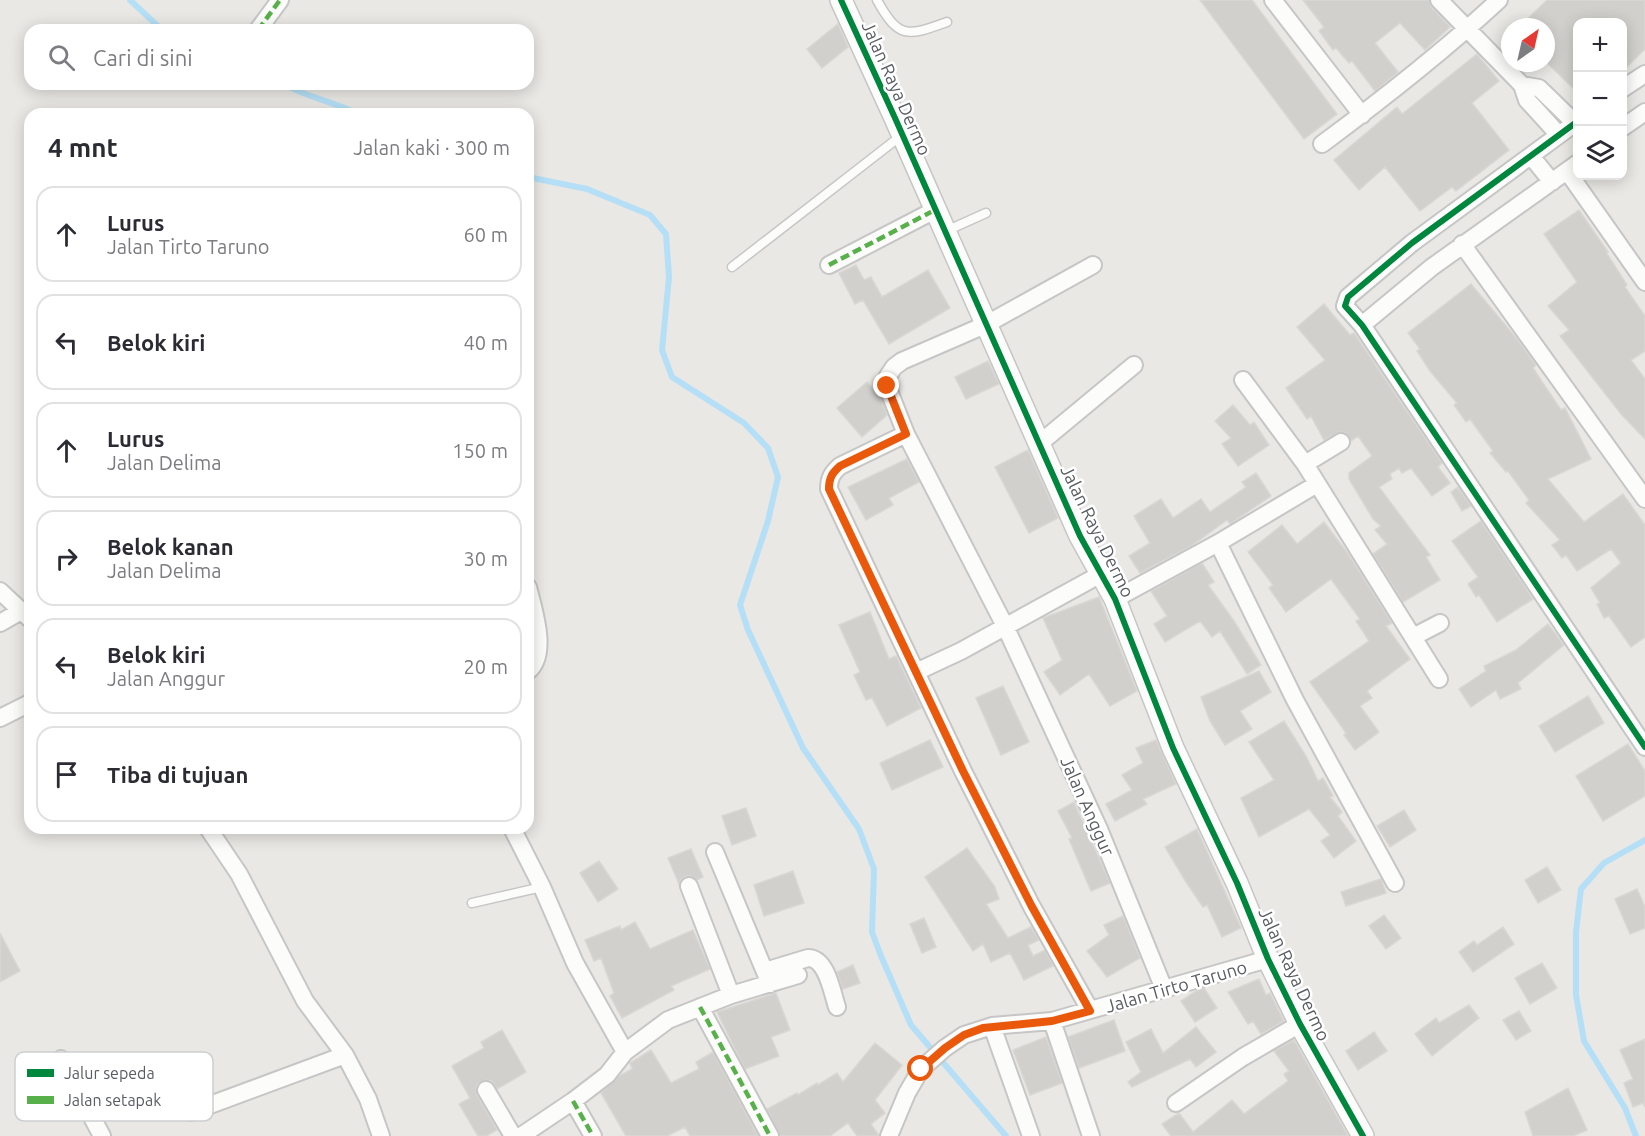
<!DOCTYPE html>
<html lang="id">
<head>
<meta charset="utf-8">
<style>
	:root { --surface:#fff; --page:#f2f2f3; --text:#2b2b33; --muted:#7c7c81; --line:#e1e1e2 }
	body { margin:0; font-family:Ubuntu,sans-serif; background:var(--page); color:var(--text) }
	.controls { position:absolute; right:18px; top:18px; display:grid; overflow:hidden; border-radius:12px; box-shadow:0 3px 15px #0003 }
	.controls button { width:54px; height:54px; display:grid; place-items:center; padding:0; border:0; border-bottom:2px solid var(--line); background:var(--surface); color:var(--text); font:30px sans-serif }
	.compass { position:absolute; left:1501px; top:18px; width:54px; height:54px; border-radius:50%; background:var(--surface); box-shadow:0 3px 15px #0003; rotate:34deg }
	.stop { position:absolute; width:18px; height:18px; margin:-14px; border:4px solid #ea580c; border-radius:50%; background:#fff }
	.stop.end { background:#ea580c; border-color:#fff; box-shadow:0 2px 6px #0008 }
	.list { margin:0; padding:0; list-style:none }
	h2 { display:flex; justify-content:space-between; align-items:center; height:78px; margin:0; padding:0 24px; font-size:26px }
	h2 small { font-size:20px; font-weight:400; color:var(--muted) }
	.list li { display:grid; grid-template-columns:39px 1fr auto; gap:18px; align-items:center; box-sizing:border-box; height:96px; margin:0 12px 12px; padding:0 12px; border:2px solid var(--line); border-radius:18px }
	.list b { display:block; font-size:22px; white-space:nowrap }
	.list p { margin:0; font-size:20px; white-space:nowrap; color:var(--muted) }
	.list em { font-size:20px; font-style:normal; color:var(--muted) }
	.icon { flex:none; width:33px; height:33px; fill:none; stroke:currentColor; stroke-width:2; stroke-linecap:round; stroke-linejoin:round }
	.map { position:relative; flex:none; width:1645px; height:1136px; overflow:hidden }
	.search { position:absolute; background:var(--surface); box-shadow:0 3px 15px #0003; left:24px; top:24px; width:510px; height:66px; display:flex; align-items:center; gap:15px; box-sizing:border-box; padding:0 21px; border-radius:18px; color:var(--muted); font-size:22px }
	.panel { position:absolute; background:var(--surface); box-shadow:0 3px 15px #0003; left:24px; top:108px; width:510px; height:726px; border-radius:18px }
	.map>svg:first-child { display:block }
</style>
</head>
<body>
<div class="map">
<svg width="1645" height="1136" viewBox="0 0 1645 1136">
	<rect width="100%" height="100%" fill="#e9e8e4"/>
	<g fill="none" stroke-linecap="round" stroke-linejoin="round">
		<path stroke="#b5dff6" stroke-width="6" d="M130 0 162 30
			M284 84C307 98 334 101 357 114
			M528 177 587 189 650 215 666 234 669 277 662 350 672 377 744 423 768 448 778 477 768 521 740 605 748 630 803 748 859 829 874 869 872 932 881 956 911 1025 1006 1136
			M1636 1136 1625 1108 1584 1041 1576 995V932L1581 889 1604 863 1645 840"/>
	</g>
	<path fill="#d1d0cd" stroke="#d8d7d3" stroke-width="1.5" d="M1200 0H1252L1337 114 1304 139Z
		M1303 0H1429L1431 7 1450 27 1425 50 1400 23 1375 43 1398 72 1375 91 1352 61 1349 63 1336 48 1333 50 1319 31 1324 27Z
		M1547 0H1645V49L1623 71V22H1578V93L1546 62V27H1519Z
		M838 24 848 47 822 68 807 49Z
		M1477 54 1499 81 1472 103 1509 150 1456 191 1452 187 1420 211 1385 167 1359 190 1334 160 1397 107 1402 114Z
		M1579 210 1608 252H1606L1627 285 1625 287 1645 316V351L1631 360 1645 379V439L1621 414 1560 336 1569 330 1548 306 1577 282 1544 234Z
		M856 265 864 280 871 277 882 297 928 270 950 308 889 344 863 300 855 304 839 273Z
		M1471 284 1517 339 1536 365 1533 368 1561 410 1565 408 1591 459 1548 479 1584 522 1623 494 1645 525V637L1631 647 1609 616 1604 618 1597 604 1600 603 1591 588 1621 563 1611 549 1577 571 1566 555 1562 558 1552 545 1560 540 1526 503 1529 500 1508 471 1506 472 1490 453 1493 451 1470 419 1466 422 1454 405 1457 403 1430 371 1417 351 1420 349 1408 333Z
		M1324 304 1350 335 1354 333 1442 463 1438 467 1450 483 1432 496 1411 468 1402 473 1399 468 1390 474 1392 479 1379 487 1430 555 1426 557 1440 580 1403 602 1373 554 1387 544 1375 530 1381 526 1373 519 1349 479V473L1372 456 1358 436 1351 441 1346 433 1340 432 1324 440 1311 416 1307 419 1286 388 1325 360 1297 327Z
		M988 361 999 384 966 399 955 377Z
		M867 382 881 399 887 415 862 437 837 408Z
		M1233 405 1250 425 1254 422 1269 445 1238 466 1222 444 1231 438 1215 421Z
		M1028 450 1058 518 1029 533 995 467Z
		M907 459 919 482 889 498 893 505 866 520 848 487Z
		M1256 473 1271 496 1230 524 1227 520 1191 546 1140 573 1129 556 1150 543 1134 516 1161 499 1173 518 1201 499 1210 512 1246 487 1242 482Z
		M1458 487 1471 506 1462 511 1451 492Z
		M1481 521 1533 599 1497 622 1479 595 1476 597 1468 584 1478 577 1452 541Z
		M1324 522 1349 555 1392 623 1386 626 1410 659 1367 691 1372 698 1360 706 1379 732 1355 750 1344 735 1346 733 1310 682 1369 641 1356 621 1360 619 1331 579 1286 612 1269 588 1273 585 1248 552 1282 525 1297 544Z
		M1202 563 1214 582 1208 585 1234 621 1261 665 1247 674 1220 631 1212 637 1200 621 1165 642 1154 624 1167 616 1151 591Z
		M1099 597 1137 691 1110 706 1089 674 1060 695 1044 672 1062 660 1043 618Z
		M870 612 889 659 896 656 921 708 887 726 872 698 866 700 854 675 860 672 839 625Z
		M1548 624 1564 645 1518 683 1521 689 1500 699 1496 690 1471 707 1459 689 1486 671 1484 666 1516 650Z
		M1259 671 1271 692 1240 711 1252 729 1225 745 1210 721 1201 697Z
		M1003 686 1029 742 1001 755 976 698Z
		M1588 696 1604 723 1555 752 1539 726Z
		M1284 721 1306 756 1318 781 1323 778 1333 796 1330 797 1342 812 1338 816 1356 841 1334 858 1321 841 1330 835 1309 809 1259 837 1241 798 1274 780 1249 742Z
		M930 740 943 767 892 790 880 763Z
		M1156 740 1176 784 1143 799 1147 804 1115 821 1106 804 1132 790 1122 775 1143 763 1136 748Z
		M1628 744 1645 771V796L1603 821 1576 776Z
		M1074 802 1110 883 1091 891 1069 839 1072 838 1058 811Z
		M746 808 756 836 732 845 722 816Z
		M1404 810 1416 830 1390 847 1377 826Z
		M1197 829 1241 928 1222 937 1207 905 1203 907 1186 882 1165 847Z
		M967 848 995 887 999 899 986 904 1008 938 1031 927 1039 940 1028 945 1033 956 1045 950 1053 966 1024 980 1010 953 991 962 983 944 973 951 925 877Z
		M691 849 703 877 697 880 691 876H686L681 879 679 884 668 858Z
		M599 861 618 889 598 902 580 873Z
		M1547 867 1561 890 1538 903 1525 880Z
		M793 871 804 903 764 916 754 885Z
		M1381 879 1386 893 1346 906 1341 892Z
		M1637 889 1645 907V928L1630 934 1615 899Z
		M1384 915 1401 938 1386 949 1369 926Z
		M1123 916 1140 958 1107 977 1087 951 1109 935 1104 925Z
		M924 918 936 947 922 953 910 924Z
		M635 922 650 949 693 930 710 969 671 986 674 990 622 1018 610 996 614 993 601 958 594 961 585 940 620 926 621 930Z
		M1503 927 1514 944 1473 972 1459 952 1474 941 1477 945Z
		M0 933 20 971 0 982Z
		M1542 963 1557 988 1530 1004 1515 978Z
		M853 965 860 983 843 989 837 972Z
		M1259 979 1266 995 1270 993 1284 1021 1261 1034 1253 1021 1248 1024 1228 992Z
		M1204 988 1217 1008 1195 1022 1181 1001 1196 991Z
		M776 993 790 1030 771 1037 779 1056 745 1069 717 1012Z
		M1469 1005 1479 1018 1432 1056 1415 1034 1436 1018 1439 1023Z
		M1519 1011 1531 1031 1516 1040 1503 1020Z
		M1114 1020 1125 1051 1079 1068 1068 1037Z
		M1196 1027 1216 1052 1196 1067 1190 1059 1132 1087 1128 1082 1141 1072 1126 1042 1151 1029 1163 1053Z
		M502 1030 526 1072 497 1089 492 1081 487 1080 477 1084 476 1089 477 1095 497 1130 486 1136H478L459 1104 470 1098 452 1066 484 1048 481 1042Z
		M1374 1032 1387 1051 1358 1070 1346 1051Z
		M1046 1037 1062 1083 1030 1095 1013 1050Z
		M1645 1039V1107L1643 1103 1633 1107 1624 1083 1633 1079 1620 1050Z
		M1294 1040 1348 1136H1171L1162 1124 1179 1113 1193 1132 1232 1100 1244 1114 1288 1081 1284 1074 1289 1071 1274 1051Z
		M875 1043 902 1065 875 1100 885 1113 871 1124 879 1136H857L848 1123 830 1136H780L767 1109 797 1093 798 1095 817 1083 818 1085 837 1073 843 1082Z
		M651 1050 671 1083 699 1069 696 1062 713 1052 758 1136H690L685 1127 667 1136H626L601 1093 619 1076 632 1069 630 1063Z
		M1568 1088 1587 1130 1573 1136H1533L1525 1112Z"/>
	<g fill="none" stroke-linecap="round" stroke-linejoin="round">
		<g stroke="#c6c6c6" stroke-width="11">
			<path id="service" d="M877 0C899 40 908 36 947 22
				M946 231 986 213
				M732 267 902 135
				M472 903 542 887"/>
		</g>
		<g stroke="#c6c6c6" stroke-width="20">
			<path id="minor" d="M1273 0 1362 115
				M1439 0 1522 85 1527 100 1559 135
				M258 30 280 0
				M1522 85 1539 88 1575 123
				M1622 89 1645 74
				M1578 121 1412 243 1348 297 1345 306 1362 325 1645 747
				M1622 128 1645 112
				M1322 144C1383 99 1443 52 1499 0
				M1531 156 1552 182
				M1567 171 1645 282
				M1462 244 1645 499
				M829 265 935 210
				M1093 265 985 325 902 361 894 367 888 376 887 386 906 434 1005 626 1099 829 1164 989
				M1362 325 1432 267 1578 163
				M1243 380 1305 464 1439 679
				M906 434 840 466C832 473 829 478 829 489L963 771 1031 905 1090 1010
				M1040 443 1134 365
				M1305 464 1341 442
				M1218 543 1295 700 1395 883
				M528 587C533 608 549 654 528 671
				M0 591 30 619
				M1115 599 1218 543 1317 484
				M0 623 21 611
				M1413 637 1440 623
				M916 672 961 651 1101 574
				M0 718 30 703
				M208 828 239 874 305 1001 345 1055 368 1099 381 1136
				M512 828 542 887 575 963 625 1052
				M715 852 770 984
				M689 886 731 995
				M765 971 808 958C827 958 832 992 837 1007
				M700 1007 770 1136
				M1052 1021 1091 1136
				M992 1026 1031 1136
				M61 1059 102 1136
				M486 1090 513 1136
				M573 1101 593 1136
				M1176 1103 1243 1057 1300 1024
				M191 1112 345 1055
				M521 1136 573 1101 607 1075 625 1052 668 1020 731 995 798 975
				M889 1136 907 1093 921 1069 945 1048 964 1035 992 1026 1052 1021 1268 959"/>
		</g>
		<g stroke="#c6c6c6" stroke-width="24">
			<path id="tertiary" d="M841 0 895 118 1080 536 1115 599 1173 748 1237 883 1268 959 1300 1024 1363 1136"/>
		</g>
		<use href="#service" stroke="#fcfcfb" stroke-width="8"/>
		<use href="#minor" stroke="#fcfcfb" stroke-width="16"/>
		<use href="#tertiary" stroke="#fcfcfb" stroke-width="21"/>
		<path stroke="#58b04a" stroke-width="4.5" stroke-dasharray="9 4.5" stroke-linecap="butt" d="M258 30 280 0
			M829 265 935 210
			M700 1007 770 1136
			M573 1101 593 1136"/>
		<g stroke="#fff" stroke-width="10">
			<path id="cycleway" d="M841 0 895 118 1080 536 1115 599 1173 748 1237 883 1268 959 1300 1024 1363 1136
				M1578 121 1412 243 1348 297 1345 306 1362 325 1645 747"/>
		</g>
		<use href="#cycleway" stroke="#00873e" stroke-width="6"/>
	</g>
	<g fill="none" stroke-linecap="round" stroke-linejoin="round">
		<path stroke="#ea580c" stroke-width="8" d="M887 386 906 434 840 466C832 473 829 478 829 489L963 771 1031 905 1090 1011 1052 1021 983 1028 964 1035 945 1048 921 1069"/>
	</g>
	<g text-anchor="middle" dominant-baseline="central" stroke-width="5" stroke-linejoin="round" paint-order="stroke">
		<g font-size="18" fill="#595d61" stroke="#fff">
			<text transform="translate(897 88) rotate(66)">Jalan Raya Dermo</text>
			<text transform="translate(1098 531) rotate(64)">Jalan Raya Dermo</text>
			<text transform="translate(1088 806) rotate(66)">Jalan Anggur</text>
			<text transform="translate(1295 974) rotate(65)">Jalan Raya Dermo</text>
			<text transform="translate(1176 986) rotate(-16)">Jalan Tirto Taruno</text>
		</g>
	</g>
	<rect x="15" y="1052" width="198" height="69" rx="9" fill="#fff" stroke="#cdced0" stroke-width="1.5"/>
	<rect x="27" y="1069" width="27" height="8" fill="#00873e"/>
	<rect x="27" y="1096" width="27" height="8" fill="#58b04a"/>
	<g font-size="16" fill="#595d61">
		<text x="64" y="1079">Jalur sepeda</text>
		<text x="64" y="1106">Jalan setapak</text>
	</g>
</svg>
<div class="controls">
<button>+</button>
<button>−</button>
<button><svg class="icon" aria-label="layers" viewBox="0 0 24 24"><path d="M12 4l9 5-9 5-9-5zM3 14l9 5 9-5"/></svg></button>
</div>
<svg class="compass" viewBox="-18 -18 36 36"><path d="M0-13l5 13h-10z" fill="#e53935"/><path d="M0 13l5-13h-10z" fill="#7c7c81"/></svg>
<div class="stop" style="left:921px;top:1069px"></div>
<div class="stop end" style="left:887px;top:386px"></div>
<div class="search"><svg class="icon" aria-label="search" viewBox="0 0 24 24"><circle cx="10" cy="10" r="6"/><path d="M15 15l6 6"/></svg>Cari di sini</div>
<section class="panel">
<h2>4 mnt<small>Jalan kaki · 300 m</small></h2>
<ul class="list">
<li><svg class="icon" aria-label="ahead" viewBox="0 0 24 24"><path d="M12 20V5M6 11l6-6 6 6"/></svg><div><b>Lurus</b><p>Jalan Tirto Taruno</p></div><em>60 m</em></li>
<li><svg class="icon" aria-label="left" viewBox="0 0 24 24"><path d="M17 20v-9H6M10 6l-5 5 5 5"/></svg><div><b>Belok kiri</b></div><em>40 m</em></li>
<li><svg class="icon" aria-label="ahead" viewBox="0 0 24 24"><path d="M12 20V5M6 11l6-6 6 6"/></svg><div><b>Lurus</b><p>Jalan Delima</p></div><em>150 m</em></li>
<li><svg class="icon" aria-label="right" viewBox="0 0 24 24"><path d="M7 20v-9h11M14 6l5 5-5 5"/></svg><div><b>Belok kanan</b><p>Jalan Delima</p></div><em>30 m</em></li>
<li><svg class="icon" aria-label="left" viewBox="0 0 24 24"><path d="M17 20v-9H6M10 6l-5 5 5 5"/></svg><div><b>Belok kiri</b><p>Jalan Anggur</p></div><em>20 m</em></li>
<li><svg class="icon" aria-label="arrive" viewBox="0 0 24 24"><path d="M6 21V4h12l-3 4 3 4H6"/></svg><div><b>Tiba di tujuan</b></div></li>
</ul>
</section>
</div>
</body>
</html>
